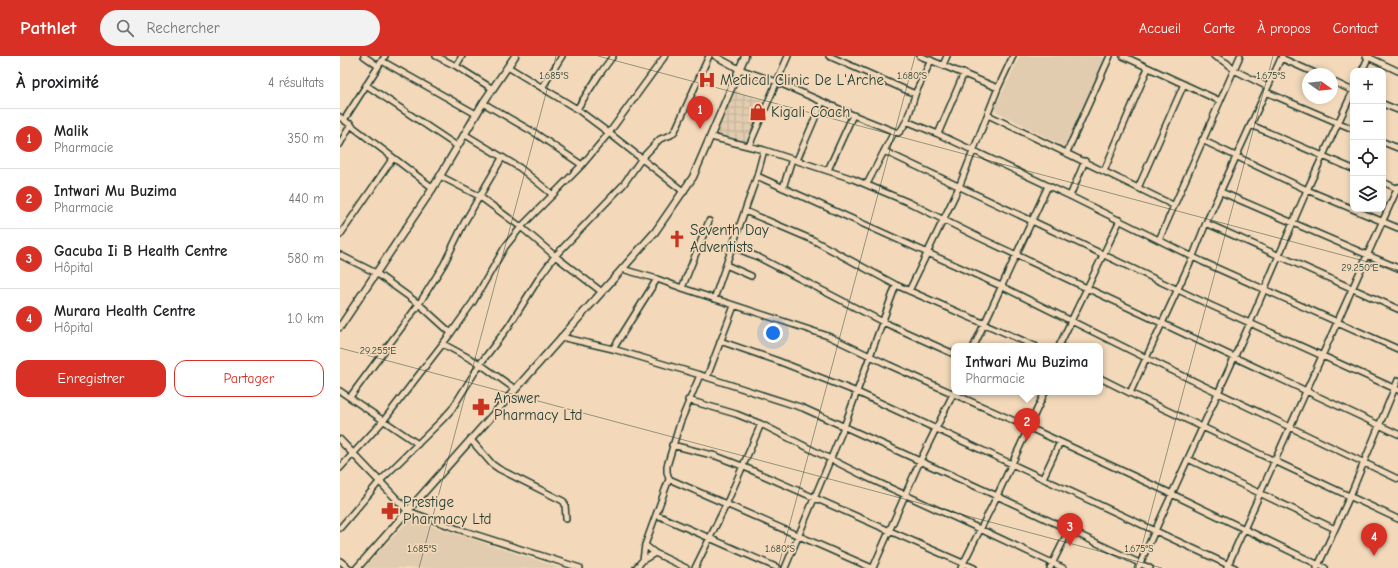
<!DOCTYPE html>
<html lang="fr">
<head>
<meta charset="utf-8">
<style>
	:root { --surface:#fff; --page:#f2f2f2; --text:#202124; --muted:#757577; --line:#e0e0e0; --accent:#d93025 }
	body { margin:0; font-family:"Comic Neue",sans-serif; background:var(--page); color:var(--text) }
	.controls { position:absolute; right:12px; top:12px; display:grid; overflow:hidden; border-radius:8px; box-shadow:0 2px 6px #0003 }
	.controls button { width:36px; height:36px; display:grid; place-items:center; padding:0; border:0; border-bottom:1px solid var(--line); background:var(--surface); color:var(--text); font:20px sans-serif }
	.compass { position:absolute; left:962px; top:12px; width:36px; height:36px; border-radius:50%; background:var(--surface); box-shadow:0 2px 6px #0003; rotate:105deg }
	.you { position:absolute; left:433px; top:277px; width:14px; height:14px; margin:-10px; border:3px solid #fff; border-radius:50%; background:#1a73e8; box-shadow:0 0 0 6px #1a73e833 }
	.badge { display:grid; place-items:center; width:26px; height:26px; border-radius:50%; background:var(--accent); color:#fff; font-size:13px; font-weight:700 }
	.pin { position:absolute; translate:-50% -33px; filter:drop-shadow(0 1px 2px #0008) }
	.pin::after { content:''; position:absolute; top:21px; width:14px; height:12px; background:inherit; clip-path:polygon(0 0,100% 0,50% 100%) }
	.popup { position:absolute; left:611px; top:287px; width:152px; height:52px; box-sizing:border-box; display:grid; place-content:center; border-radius:8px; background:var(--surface); filter:drop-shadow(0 1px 3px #0005); font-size:13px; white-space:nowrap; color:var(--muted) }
	.popup b { font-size:15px; color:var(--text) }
	.popup::after { content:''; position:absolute; left:50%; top:100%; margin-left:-8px; border:8px solid transparent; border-top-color:var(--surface) }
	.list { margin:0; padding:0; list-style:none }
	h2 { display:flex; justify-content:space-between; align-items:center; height:52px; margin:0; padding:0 16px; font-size:17px }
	h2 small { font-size:13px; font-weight:400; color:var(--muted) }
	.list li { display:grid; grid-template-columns:26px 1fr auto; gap:12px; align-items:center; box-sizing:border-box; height:60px; padding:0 16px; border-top:1px solid var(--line) }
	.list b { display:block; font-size:15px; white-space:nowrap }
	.list p { margin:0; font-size:13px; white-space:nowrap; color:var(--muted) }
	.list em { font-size:13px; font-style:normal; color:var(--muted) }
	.actions { display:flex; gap:8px; padding:12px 16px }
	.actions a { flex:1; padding:9px 0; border:1px solid var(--accent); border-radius:12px; text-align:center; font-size:14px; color:var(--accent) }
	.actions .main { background:var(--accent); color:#fff }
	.icon { flex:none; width:22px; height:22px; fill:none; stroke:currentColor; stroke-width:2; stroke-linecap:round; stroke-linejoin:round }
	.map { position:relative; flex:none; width:1058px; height:512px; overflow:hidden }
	header { display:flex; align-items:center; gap:24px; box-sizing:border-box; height:56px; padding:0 20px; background:var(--accent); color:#fff }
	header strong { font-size:19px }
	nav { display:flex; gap:22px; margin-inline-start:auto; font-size:14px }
	.search { width:280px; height:36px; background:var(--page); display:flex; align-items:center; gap:10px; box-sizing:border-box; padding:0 14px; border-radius:22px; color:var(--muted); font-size:15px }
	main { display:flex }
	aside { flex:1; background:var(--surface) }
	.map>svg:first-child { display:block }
</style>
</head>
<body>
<header>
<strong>Pathlet</strong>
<div class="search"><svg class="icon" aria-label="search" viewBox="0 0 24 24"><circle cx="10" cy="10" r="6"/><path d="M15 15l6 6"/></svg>Rechercher</div>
<nav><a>Accueil</a><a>Carte</a><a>À propos</a><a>Contact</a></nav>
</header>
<main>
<aside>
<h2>À proximité<small>4 résultats</small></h2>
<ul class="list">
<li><span class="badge">1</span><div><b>Malik</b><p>Pharmacie</p></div><em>350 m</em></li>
<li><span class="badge">2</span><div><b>Intwari Mu Buzima</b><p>Pharmacie</p></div><em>440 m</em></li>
<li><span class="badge">3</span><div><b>Gacuba Ii B Health Centre</b><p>Hôpital</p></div><em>580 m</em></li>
<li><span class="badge">4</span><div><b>Murara Health Centre</b><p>Hôpital</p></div><em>1.0 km</em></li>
</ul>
<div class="actions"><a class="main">Enregistrer</a><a>Partager</a></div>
</aside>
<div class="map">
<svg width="1058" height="512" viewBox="0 0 1058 512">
	<defs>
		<pattern id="industrial-grid" width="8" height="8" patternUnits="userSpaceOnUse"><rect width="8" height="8" fill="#e1ccaf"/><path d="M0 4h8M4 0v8" fill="none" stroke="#c1b097"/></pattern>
	</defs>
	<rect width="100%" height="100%" fill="#f3d9ba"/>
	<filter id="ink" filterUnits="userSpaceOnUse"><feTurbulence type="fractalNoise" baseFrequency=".025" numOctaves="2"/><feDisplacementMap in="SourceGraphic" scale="8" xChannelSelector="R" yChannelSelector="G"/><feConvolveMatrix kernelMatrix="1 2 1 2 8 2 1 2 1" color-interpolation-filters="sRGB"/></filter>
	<g filter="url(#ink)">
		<path fill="#e1ccaf" d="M680 0H758L766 3 725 91 654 54Z
			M70 463 220 512H24Z"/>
		<path fill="url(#industrial-grid)" d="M393 34 427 45 408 87 375 78Z"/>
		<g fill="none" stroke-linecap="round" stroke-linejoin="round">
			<g stroke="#1f3d34" stroke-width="8">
				<path id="minor" d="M24 0 38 10
					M96 0 116 10 153 33
					M375 0 399 13 437 26 513 59 558 77C567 71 572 47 576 36 581 26 586 15 591 4
					M489 0 575 38
					M580 0 658 32
					M783 0 880 45
					M874 0 887 7 894 14 928 31
					M1026 0 1058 15
					M941 2 977 18
					M42 5 136 58
					M603 9 607 0
					M116 10 122 0
					M168 11 237 53 269 77 344 136
					M1022 15 1029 0
					M992 25 1013 35
					M26 29 117 90
					M202 32 222 0
					M926 36 1013 73
					M143 47 195 77 242 109
					M1043 48 1058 54
					M237 53 259 19 273 0
					M648 59 833 149
					M0 61 93 132
					M4 64 45 0
					M566 65 598 78 730 140 863 206 1058 293
					M911 69 1013 113
					M124 78 180 112 213 139
					M598 78 624 17
					M371 81 424 94 513 123 570 147 638 181 1058 378
					M862 84 967 134 1058 172
					M1043 86 1058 92
					M0 88 11 68
					M409 90 448 0
					M544 95 872 250 1058 334
					M727 96 770 0
					M457 104 482 46
					M488 114 513 59
					M764 115 808 12
					M100 120 139 140 181 171 215 200 262 236
					M417 120 661 230 806 302 1058 423
					M1043 126 1058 133
					M527 128 554 76
					M443 132 452 103
					M798 132 844 28
					M881 136 1058 212
					M730 140 745 105
					M405 155 473 184 556 229 695 290
					M866 167 1058 253
					M0 179 53 102
					M819 184 900 0
					M393 191 418 201 543 266 614 298
					M0 199 36 217 79 248 111 277
					M386 209 411 220
					M282 213 317 223 342 232 488 280 549 309 688 371 832 438 985 512
					M342 232 369 165
					M569 235 619 131 658 32 673 0
					M374 243 417 120 424 94
					M221 281 273 293 360 319 463 352 657 440 810 512
					M380 285 438 305 517 336 895 512
					M103 288 140 308 175 333
					M634 290 708 130
					M719 290 780 164
					M273 293 317 223
					M367 321 394 250
					M760 322 790 337 1058 463
					M0 335 78 388
					M790 337 853 200 866 167 942 0
					M10 341 79 248 104 208 124 167 162 102
					M348 344 396 358 421 368 526 421 640 473 723 512
					M131 384 152 408 159 413 223 445 225 448 226 463
					M332 389 376 400 402 410 634 512
					M848 403 995 473
					M0 412 44 364 111 277 133 246 165 191 181 171 242 109 269 77 325 0
					M703 422 720 386
					M329 423 532 512
					M68 455 118 473 240 512
					M317 459 438 512
					M0 472 40 425 102 364 112 353 140 308 169 270 201 219 215 200 283 129 302 102 320 83 331 79 335 75 369 0
					M305 489 315 497 346 512
					M303 504 315 497
					M0 505 9 512
					M887 511 1058 131
					M296 512 303 504 305 489 329 423 327 416V410L340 367 360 319
					M355 512 386 449 421 368
					M445 512 504 371 556 229
					M533 512 580 405 614 336
					M621 512 657 440 705 336
					M710 512 729 474
					M798 512 910 267 967 134 1013 35
					M977 512 1010 440 1058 324"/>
			</g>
			<g stroke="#1f3d34" stroke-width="9">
				<path id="tertiary" d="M0 271 93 132 143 47 175 0
					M0 384 68 455
					M17 512 315 176 353 121 405 0"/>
			</g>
			<use href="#minor" stroke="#f3d9ba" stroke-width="5"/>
			<use href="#tertiary" stroke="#f3d9ba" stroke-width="6"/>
		</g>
	</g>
	<path fill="none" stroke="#1f3d34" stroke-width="1" stroke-opacity="0.45" d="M258 0 1058 214M0 292 822 512M79 512 216 0M438 512 575 0M796 512 933 0"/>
	<defs>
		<g id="hospital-bare" transform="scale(1.38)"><path d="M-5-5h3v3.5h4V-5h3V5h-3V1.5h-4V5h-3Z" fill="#c8321e" stroke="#f3d9ba" stroke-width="2.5" paint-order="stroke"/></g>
		<g id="shop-bare" transform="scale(1.38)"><path d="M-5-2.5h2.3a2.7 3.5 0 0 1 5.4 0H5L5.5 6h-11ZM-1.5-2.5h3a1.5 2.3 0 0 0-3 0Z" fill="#c8321e" stroke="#f3d9ba" stroke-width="2.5" paint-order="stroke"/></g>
		<g id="church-bare" transform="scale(1.38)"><path d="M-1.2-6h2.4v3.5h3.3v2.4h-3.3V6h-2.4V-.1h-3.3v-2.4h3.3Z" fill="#c8321e" stroke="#f3d9ba" stroke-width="2.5" paint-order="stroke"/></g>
		<g id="pharmacy-bare" transform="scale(1.38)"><path d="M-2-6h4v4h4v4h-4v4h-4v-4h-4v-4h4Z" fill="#c8321e" stroke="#f3d9ba" stroke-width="2.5" paint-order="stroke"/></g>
	</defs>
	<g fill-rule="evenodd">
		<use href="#hospital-bare" x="367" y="24"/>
		<use href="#shop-bare" x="418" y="56"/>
		<use href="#church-bare" x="337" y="183"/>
		<use href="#pharmacy-bare" x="141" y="351"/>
		<use href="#pharmacy-bare" x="50" y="455"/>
	</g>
	<g text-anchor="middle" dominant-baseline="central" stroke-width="3.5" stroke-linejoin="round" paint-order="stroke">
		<g font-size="15" fill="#1f3d34" stroke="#f3d9ba" text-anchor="start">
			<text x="380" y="24">Medical Clinic De L'Arche</text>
			<text x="431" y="56">Kigali Coach</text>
			<text x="350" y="174">Seventh Day<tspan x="350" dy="17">Adventists</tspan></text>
			<text x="154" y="342">Answer<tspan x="154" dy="17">Pharmacy Ltd</tspan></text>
			<text x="63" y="446">Prestige<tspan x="63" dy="17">Pharmacy Ltd</tspan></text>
		</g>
	</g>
	<g font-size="10" text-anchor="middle" fill="#1f3d34" stroke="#f3d9ba" stroke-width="3.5" stroke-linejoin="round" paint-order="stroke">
		<text x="214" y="23">1.685°S</text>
		<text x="572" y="23">1.680°S</text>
		<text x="931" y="23">1.675°S</text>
		<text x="1020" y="215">29.250°E</text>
		<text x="38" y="298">29.255°E</text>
		<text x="82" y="496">1.685°S</text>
		<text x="440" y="496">1.680°S</text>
		<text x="799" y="496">1.675°S</text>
	</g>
</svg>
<div class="controls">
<button>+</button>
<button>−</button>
<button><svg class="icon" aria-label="locate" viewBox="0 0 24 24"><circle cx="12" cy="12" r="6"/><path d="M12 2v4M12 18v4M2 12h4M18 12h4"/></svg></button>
<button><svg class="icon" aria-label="layers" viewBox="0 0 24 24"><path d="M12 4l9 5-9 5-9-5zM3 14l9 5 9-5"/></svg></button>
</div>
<svg class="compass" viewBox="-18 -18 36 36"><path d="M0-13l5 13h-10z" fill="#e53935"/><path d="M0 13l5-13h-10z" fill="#757577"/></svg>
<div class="you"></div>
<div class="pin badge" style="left:360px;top:73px">1</div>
<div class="pin badge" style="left:687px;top:385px">2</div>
<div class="popup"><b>Intwari Mu Buzima</b>Pharmacie</div>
<div class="pin badge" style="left:730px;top:490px">3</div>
<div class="pin badge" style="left:1034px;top:500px">4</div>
</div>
</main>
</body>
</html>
